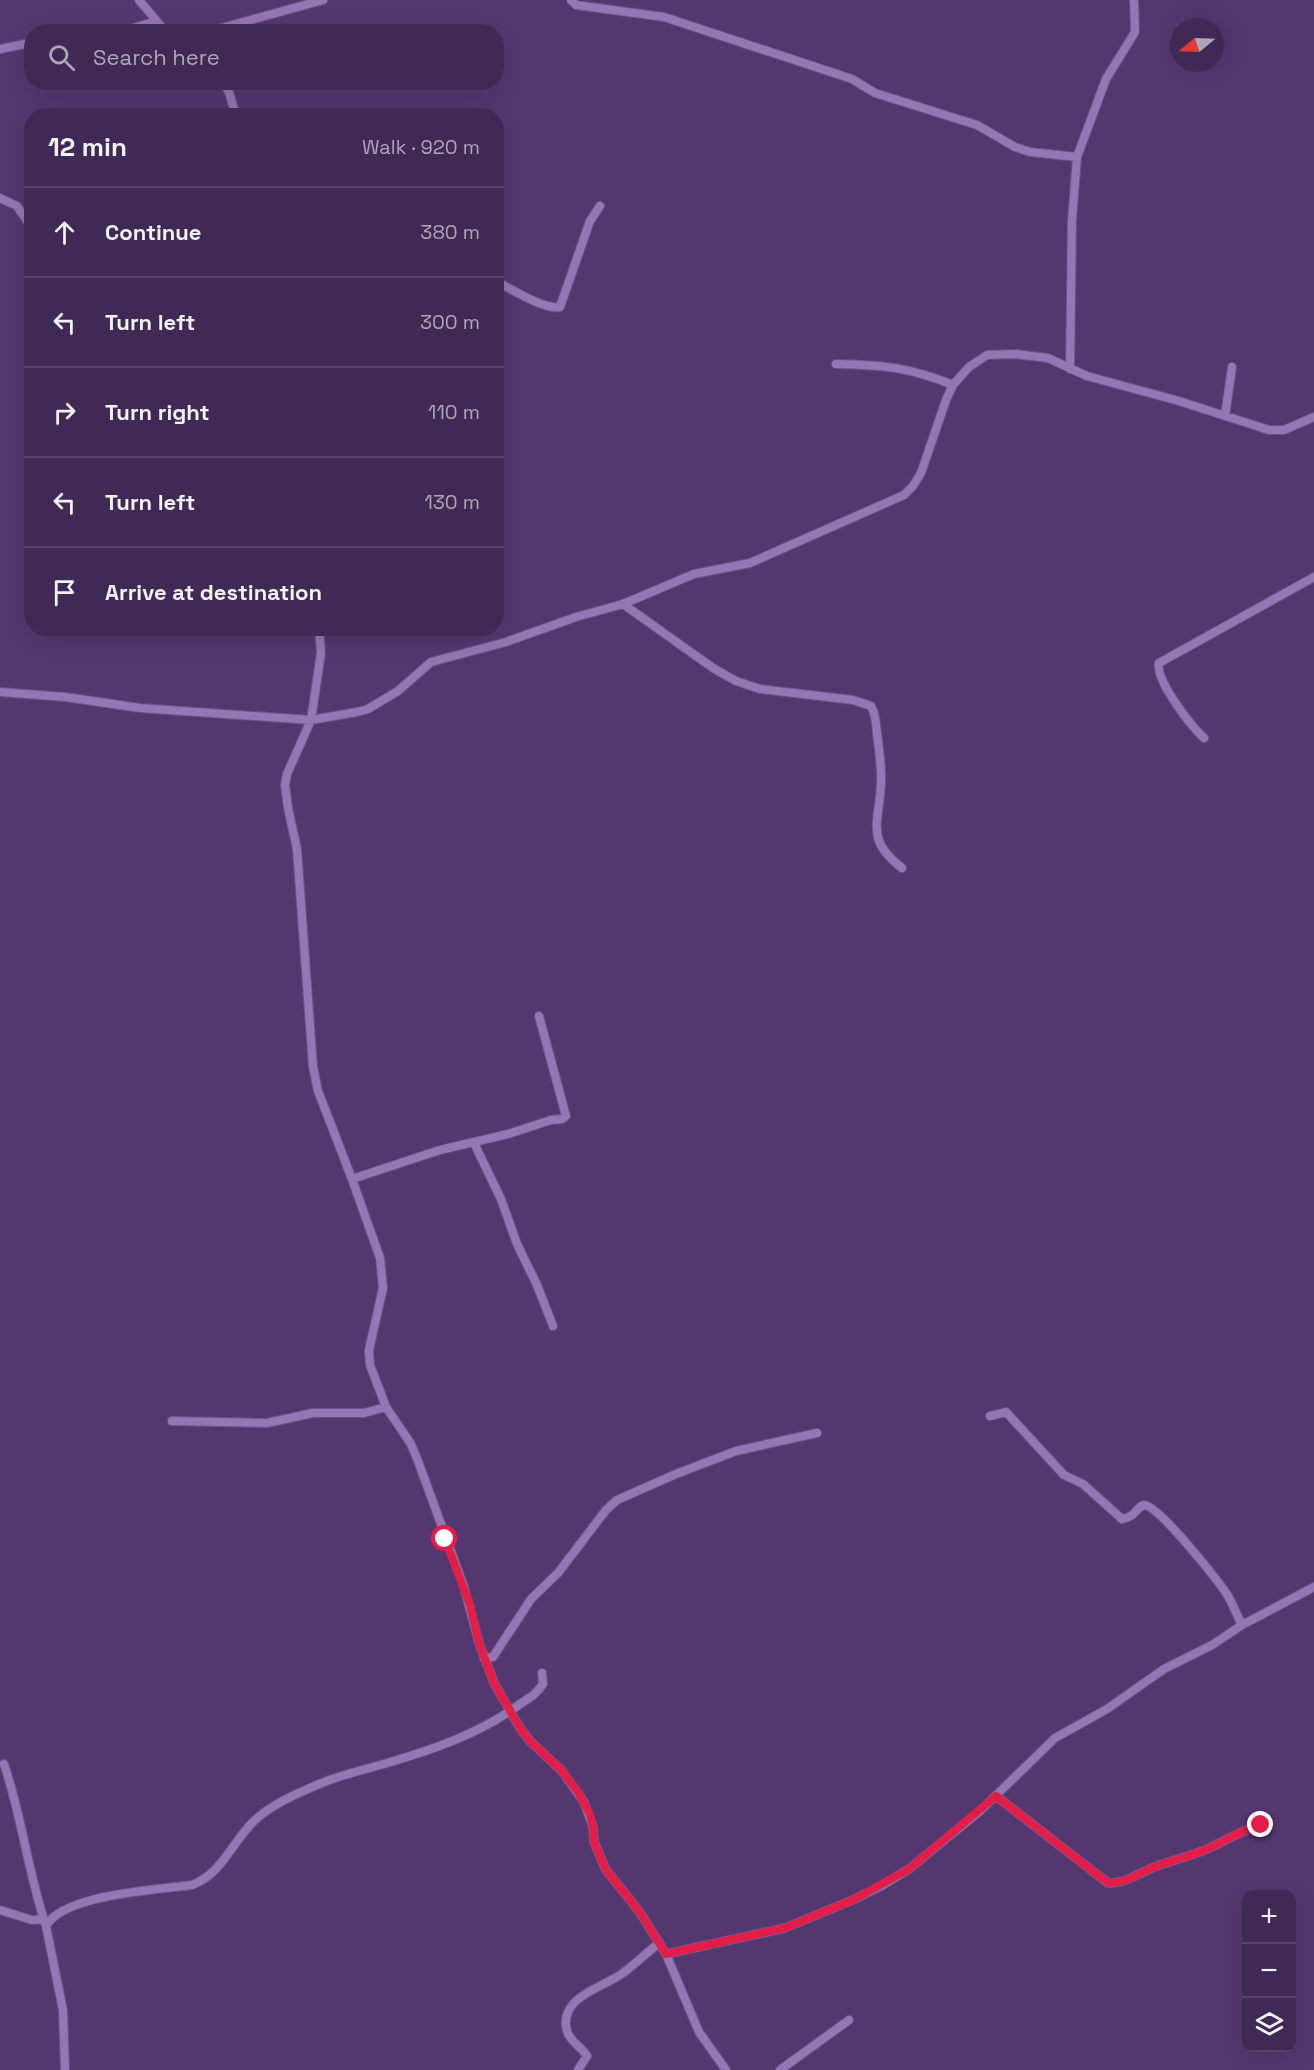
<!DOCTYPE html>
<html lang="en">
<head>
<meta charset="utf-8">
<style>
	:root { --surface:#402954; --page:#4b355e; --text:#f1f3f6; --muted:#aea6b8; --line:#59456b }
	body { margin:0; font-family:"Space Grotesk",sans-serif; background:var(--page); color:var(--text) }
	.controls { position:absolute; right:18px; bottom:18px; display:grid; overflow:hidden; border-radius:12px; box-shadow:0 6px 24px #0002 }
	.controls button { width:54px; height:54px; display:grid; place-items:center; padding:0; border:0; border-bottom:2px solid var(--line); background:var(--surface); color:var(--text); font:30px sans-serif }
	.compass { position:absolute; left:1170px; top:18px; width:54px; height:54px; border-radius:50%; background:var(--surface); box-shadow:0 6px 24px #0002; rotate:251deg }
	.stop { position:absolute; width:18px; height:18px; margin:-14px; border:4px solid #e11d48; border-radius:50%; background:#fff }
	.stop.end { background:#e11d48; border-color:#fff; box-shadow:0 2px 6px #0008 }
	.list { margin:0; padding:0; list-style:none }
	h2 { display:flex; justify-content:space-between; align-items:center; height:78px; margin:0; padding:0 24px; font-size:26px }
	h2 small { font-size:20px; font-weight:400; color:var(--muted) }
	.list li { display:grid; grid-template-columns:39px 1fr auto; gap:18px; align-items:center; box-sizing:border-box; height:90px; padding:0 24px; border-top:2px solid var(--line) }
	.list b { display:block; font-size:22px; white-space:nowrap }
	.list em { font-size:20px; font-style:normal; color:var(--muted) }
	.icon { flex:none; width:33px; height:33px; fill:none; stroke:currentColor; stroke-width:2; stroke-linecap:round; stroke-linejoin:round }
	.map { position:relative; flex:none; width:1314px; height:2070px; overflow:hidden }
	.search { position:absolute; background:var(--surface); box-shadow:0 6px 24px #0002; left:24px; top:24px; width:480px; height:66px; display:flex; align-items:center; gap:15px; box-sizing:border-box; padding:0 21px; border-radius:24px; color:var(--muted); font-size:22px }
	.panel { position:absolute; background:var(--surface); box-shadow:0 6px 24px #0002; left:24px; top:108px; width:480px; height:528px; border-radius:24px }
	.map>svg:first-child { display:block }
</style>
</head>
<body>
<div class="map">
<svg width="1314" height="2070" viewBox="0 0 1314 2070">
	<rect width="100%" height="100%" fill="#553770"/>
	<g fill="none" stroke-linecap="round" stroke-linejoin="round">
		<g stroke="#6c5283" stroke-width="10">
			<path id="street" d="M139 0 166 32
				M571 0 576 5 664 17 852 79 875 93 977 125 1015 147 1030 152 1077 157
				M120 32 156 21
				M207 32 323 0
				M0 49 25 44 32 45
				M223 82 229 92 236 116
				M0 198 17 206 27 221
				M496 281C511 289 544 310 560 307L590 221 600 206
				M836 364C882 365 909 367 953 385
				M1070 369 1072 220 1077 157 1106 79 1135 32 1134 0
				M1225 416 1232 367
				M623 604 713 668 736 681 760 689 853 700 871 706C876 714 876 724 877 733 879 750 882 767 881 784 879 823 865 840 902 868
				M319 628 321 653 311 720 287 774 285 785 288 808 297 849 313 1067 318 1091 352 1179 380 1258 383 1288 369 1350 370 1365 386 1407 411 1444 418 1461 464 1587 479 1643 494 1683 520 1728 530 1741 562 1771 584 1802 593 1827 594 1842 606 1870 639 1911 666 1954 699 2032 726 2070
				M0 692 65 697 140 708 311 720 357 712 368 709 398 691 431 662 506 642 576 617 623 604 694 574 750 563 904 495 913 486 921 473 946 400 953 385 969 367 987 355 1015 354 1048 358 1087 376 1179 401 1269 430H1284L1314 417
				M1204 738C1191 726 1155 680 1159 663L1314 577
				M474 1143 501 1199 517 1244 537 1285 553 1326
				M352 1179 440 1150 508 1134 551 1120 562 1119 566 1116 539 1016
				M990 1416 1006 1412 1064 1475 1083 1484 1122 1519C1136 1517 1136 1507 1144 1505 1157 1503 1219 1582 1228 1596 1233 1605 1237 1615 1242 1625
				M172 1421 267 1423 313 1413H364L386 1407
				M484 1658 493 1657 531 1599 558 1573 606 1510 617 1500 676 1474 736 1451 817 1433
				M4 1764C22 1817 28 1873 46 1926
				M996 1796 1108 1883C1124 1884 1138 1874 1152 1868 1169 1861 1188 1857 1205 1850 1224 1842 1241 1830 1261 1825
				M0 1910 32 1920 44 1919
				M666 1954 785 1928 855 1899 881 1886 909 1869 980 1811 1055 1738 1107 1709 1164 1669 1212 1645 1242 1625 1314 1587
				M65 2070 63 2010 46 1926C64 1894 157 1890 192 1885 222 1874 232 1842 254 1821 272 1804 296 1794 317 1785 339 1775 364 1770 387 1763 432 1750 478 1734 516 1707 528 1698 534 1697 543 1684L542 1673
				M578 2070 587 2056C582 2047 570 2042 567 2031 558 1998 601 1988 620 1975 634 1966 646 1953 659 1943
				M780 2070 849 2020"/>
		</g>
		<use href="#street" stroke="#9576b4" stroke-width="8"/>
	</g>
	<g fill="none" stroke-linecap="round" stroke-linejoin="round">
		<path stroke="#e11d48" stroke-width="8" d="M445 1539 470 1605 479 1643 494 1683 520 1728 530 1741 562 1771 578 1792 590 1814 593 1827 594 1842 606 1870 639 1911 666 1954 785 1928 855 1899 909 1869 996 1796 1108 1883C1124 1884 1138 1874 1152 1868 1169 1861 1188 1857 1205 1850 1224 1842 1241 1830 1261 1825"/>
	</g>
</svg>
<div class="controls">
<button>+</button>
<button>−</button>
<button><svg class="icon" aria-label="layers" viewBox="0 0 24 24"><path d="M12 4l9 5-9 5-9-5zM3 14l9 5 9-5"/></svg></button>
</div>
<svg class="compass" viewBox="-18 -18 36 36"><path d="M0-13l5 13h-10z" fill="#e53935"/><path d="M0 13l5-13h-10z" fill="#aea6b8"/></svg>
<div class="stop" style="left:445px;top:1539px"></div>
<div class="stop end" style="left:1261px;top:1825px"></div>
<div class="search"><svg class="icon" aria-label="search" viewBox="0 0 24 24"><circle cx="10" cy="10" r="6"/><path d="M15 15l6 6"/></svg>Search here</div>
<section class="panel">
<h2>12 min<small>Walk · 920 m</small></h2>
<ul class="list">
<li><svg class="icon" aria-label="ahead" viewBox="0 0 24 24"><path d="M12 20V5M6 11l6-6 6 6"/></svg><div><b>Continue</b></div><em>380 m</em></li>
<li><svg class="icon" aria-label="left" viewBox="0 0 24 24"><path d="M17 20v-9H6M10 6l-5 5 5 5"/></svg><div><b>Turn left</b></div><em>300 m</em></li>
<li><svg class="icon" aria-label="right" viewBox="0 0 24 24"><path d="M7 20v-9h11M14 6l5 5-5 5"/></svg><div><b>Turn right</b></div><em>110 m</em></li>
<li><svg class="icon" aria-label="left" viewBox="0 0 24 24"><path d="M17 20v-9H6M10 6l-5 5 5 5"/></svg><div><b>Turn left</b></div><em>130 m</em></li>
<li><svg class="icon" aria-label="arrive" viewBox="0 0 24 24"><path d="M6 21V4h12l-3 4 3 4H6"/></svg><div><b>Arrive at destination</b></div></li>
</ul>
</section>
</div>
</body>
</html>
